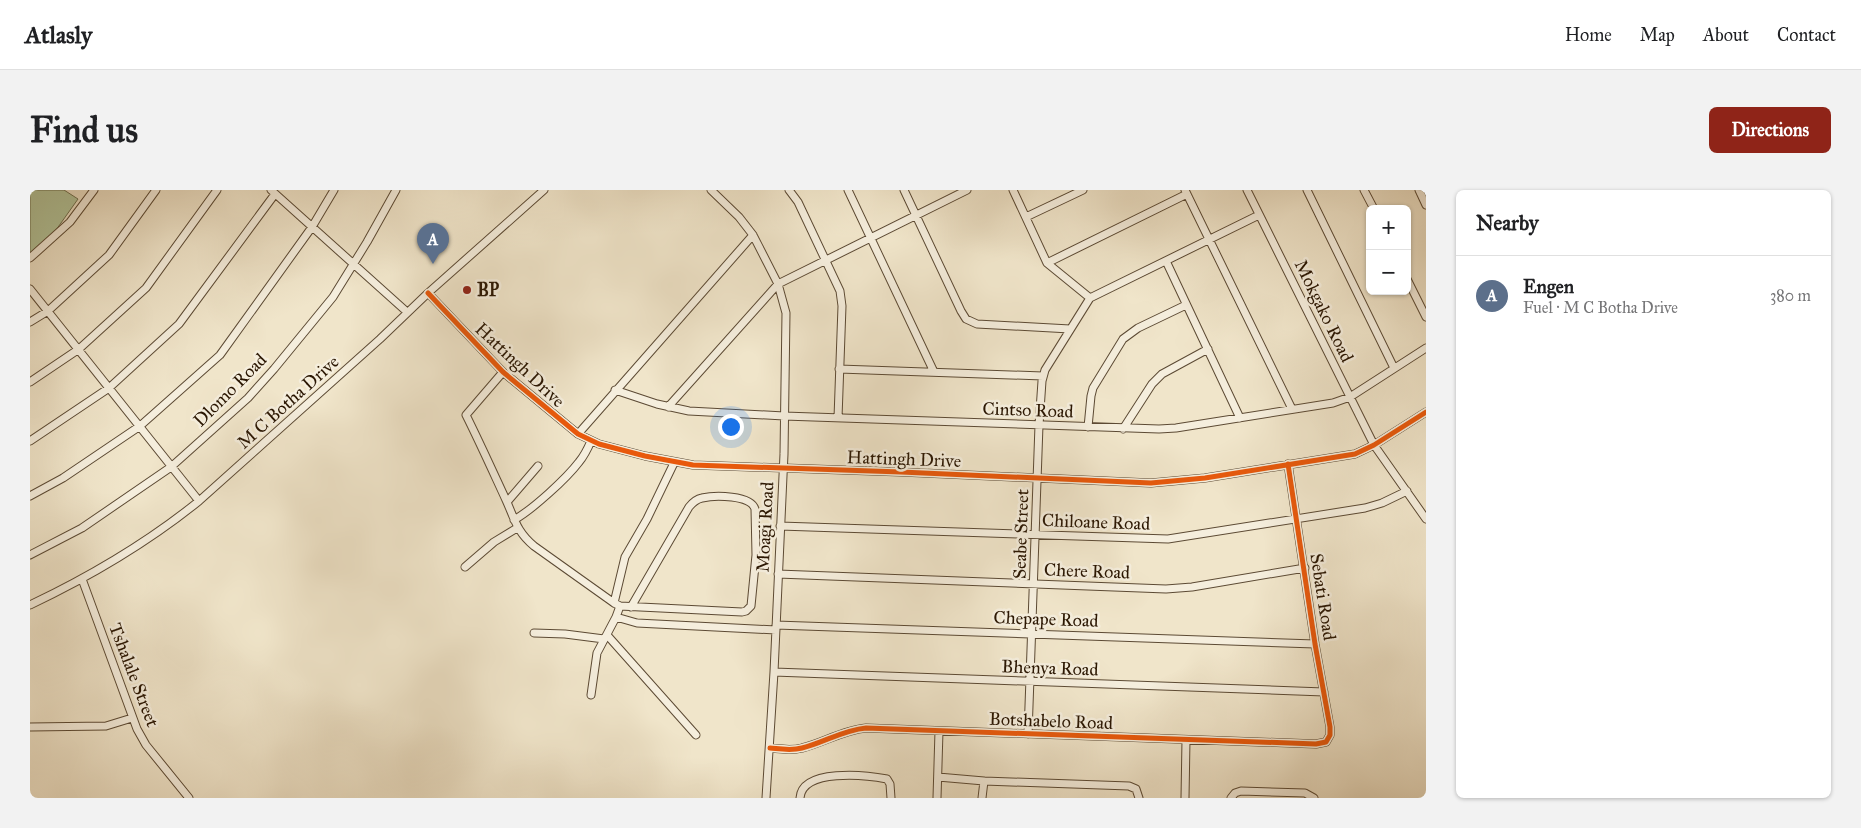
<!DOCTYPE html>
<html lang="en">
<head>
<meta charset="utf-8">
<style>
	:root { --surface:#fff; --page:#f2f2f2; --text:#202124; --muted:#757577; --line:#e0e0e0; --accent:#8f2418 }
	body { margin:0; font-family:"IM FELL Great Primer",serif; background:var(--page); color:var(--text) }
	.controls { position:absolute; right:15px; top:15px; display:grid; overflow:hidden; border-radius:8px; box-shadow:0 1px 4px #0004 }
	.controls button { width:45px; height:45px; display:grid; place-items:center; padding:0; border:0; border-bottom:1px solid var(--line); background:var(--surface); color:var(--text); font:25px sans-serif }
	.you { position:absolute; left:700px; top:236px; width:18px; height:18px; margin:-12px; border:4px solid #fff; border-radius:50%; background:#1a73e8; box-shadow:0 0 0 8px #1a73e833 }
	.badge { display:grid; place-items:center; width:32px; height:32px; border-radius:50%; background:var(--accent); color:#fff; font-size:16px; font-weight:700 }
	.pin { position:absolute; translate:-50% -41px; filter:drop-shadow(0 1px 2px #0008) }
	.pin::after { content:''; position:absolute; top:26px; width:18px; height:15px; background:inherit; clip-path:polygon(0 0,100% 0,50% 100%) }
	.list { margin:0; padding:0; list-style:none }
	h2 { display:flex; justify-content:space-between; align-items:center; height:65px; margin:0; padding:0 20px; font-size:21px }
	h2 small { font-size:16px; font-weight:400; color:var(--muted) }
	.list li { display:grid; grid-template-columns:32px 1fr auto; gap:15px; align-items:center; box-sizing:border-box; height:80px; padding:0 20px; border-top:1px solid var(--line) }
	.list b { display:block; font-size:19px; white-space:nowrap }
	.list p { margin:0; font-size:16px; white-space:nowrap; color:var(--muted) }
	.list em { font-size:16px; font-style:normal; color:var(--muted) }
	.map { position:relative; flex:none; width:1396px; height:608px; overflow:hidden; border-radius:8px }
	header { display:flex; align-items:center; gap:30px; box-sizing:border-box; height:70px; padding:0 25px; background:var(--surface); border-bottom:1px solid var(--line) }
	header strong { font-size:24px }
	nav { display:flex; gap:28px; margin-inline-start:auto; font-size:18px }
	.intro { display:flex; align-items:center; justify-content:space-between; box-sizing:border-box; height:120px; padding:0 30px }
	h1 { margin:0; font-size:35px }
	.button { padding:12px 22px; border-radius:8px; background:var(--accent); color:#fff; font-size:18px; font-weight:700 }
	main { display:flex; gap:30px; padding:0 30px }
	aside { flex:1; background:var(--surface); border-radius:8px; box-shadow:0 1px 4px #0004 }
	.map>svg:first-child { display:block }
</style>
</head>
<body>
<header>
<strong>Atlasly</strong>
<nav><a>Home</a><a>Map</a><a>About</a><a>Contact</a></nav>
</header>
<div class="intro"><h1>Find us</h1><a class="button">Directions</a></div>
<main>
<div class="map">
<svg width="1396" height="608" viewBox="0 0 1396 608">
	<rect width="100%" height="100%" fill="#f0e5ca"/>
	<filter id="stains"><feTurbulence type="fractalNoise" baseFrequency=".004" numOctaves="4"/><feColorMatrix values="0 0 0 0 .2 0 0 0 0 .09 0 0 0 0 .02 0 0 0 .5 -.17"/></filter>
	<radialGradient id="worn" r=".72"><stop offset=".6" stop-color="#630" stop-opacity="0"/><stop offset="1" stop-color="#630" stop-opacity=".3"/></radialGradient>
	<path fill="#b3c69c" stroke="#6e6e4f" d="M0 0H34L48 9 26 40 0 64Z"/>
	<g fill="none" stroke-linecap="round" stroke-linejoin="round">
		<g stroke="#5c4a34" stroke-width="9">
			<path id="minor" d="M241 0 377 122
				M681 0 709 27 723 45 748 94 756 123 754 264 744 482 736 608
				M759 0 768 12 810 101 812 116 808 228
				M818 0 904 182
				M874 0 931 121 936 129 947 134 1040 139
				M983 0 1017 73 1060 108
				M1155 0 1262 219
				M1217 0 1344 255 1396 329
				M1277 0 1364 178
				M1334 0 1344 19
				M1389 0 1396 15
				M996 27 1053 0
				M0 68 40 32 64 0
				M1136 71 1210 228
				M1017 73 1157 4
				M1377 89 1396 127
				M0 99 169 311
				M398 103 473 182 548 244 569 254 615 266 663 275 871 282 1121 293 1175 288 1325 264 1344 255 1396 222
				M0 132 18 121 79 65 126 0
				M809 179 1013 186
				M473 182 436 225C450 253 463 282 476 310 485 330 487 342 504 356L584 413
				M0 192 49 159 116 98 187 0
				M585 200 627 214 659 221 754 226 1129 239 1146 238 1303 213 1320 207 1396 158
				M638 217 748 94 937 0
				M1058 237 1061 206 1063 198 1093 149 1108 138 1156 115
				M1093 239 1122 194 1132 184 1178 159
				M548 244 723 45
				M0 251 79 198 149 134 245 4
				M0 306 33 288 110 236 190 165 282 37 304 0
				M477 312 508 276
				M484 330C503 319 536 289 549 272 554 266 558 258 561 251
				M750 336 1138 349 1335 318 1352 313 1377 301
				M0 365 52 338 141 277 218 208 244 179 303 107 337 52 366 0
				M435 377 464 352 487 338
				M748 384 1136 399 1162 397 1275 378
				M52 389 107 539 116 555 159 608
				M0 415C61 386 117 353 169 311L350 149 398 103 514 0
				M601 417 659 317C663 312 667 309 672 308 685 305 721 305 725 319L726 365 721 416 716 421 712 422 590 416 584 413 595 367 617 329 644 273
				M586 427 607 433 746 440
				M746 435 1285 454
				M504 443 535 444 574 449
				M577 445 666 545
				M744 482 1294 502
				M561 505 567 463 586 427 590 416
				M0 537 76 536 102 528
				M998 544 1009 235 1012 191 1015 180 1060 108 1229 25
				M740 558C751 559 761 561 772 558 793 553 813 540 836 538L1286 554 1296 552 1300 545V537L1285 454 1258 274
				M908 587 954 591 1099 596 1106 599 1109 608
				M770 608C772 578 836 585 857 589L860 594 861 608
				M907 608 909 541
				M952 608 954 591
				M1155 608 1156 550
				M1201 608 1205 603 1211 601 1275 603 1284 608"/>
		</g>
		<use href="#minor" stroke="#f5eedd" stroke-width="7"/>
		<g stroke="#f5eedd" stroke-width="8">
			<path id="cycleway" d="M398 103 473 182 548 244 569 254 615 266 663 275 871 282 1121 293 1175 288 1325 264 1344 255 1396 222
				M740 558C751 559 761 561 772 558 793 553 813 540 836 538L1286 554 1296 552 1300 545V537L1285 454 1258 274"/>
		</g>
		<use href="#cycleway" stroke="#e8590c" stroke-width="5"/>
	</g>
	<circle fill="#8f2418" stroke="#f5eedd" stroke-width="2" cx="437" cy="100" r="5"/>
	<g text-anchor="middle" dominant-baseline="central" stroke-width="5" stroke-linejoin="round" paint-order="stroke">
		<g font-size="18" font-weight="bold" fill="#2a1602" stroke="#f5eedd" text-anchor="start">
			<text x="447" y="100">BP</text>
		</g>
		<g font-size="18" fill="#2a1602" stroke="#f5eedd">
			<text transform="translate(1294 121) rotate(64)">Mokgako Road</text>
			<text transform="translate(490 175) rotate(43)">Hattingh Drive</text>
			<text transform="translate(200 200) rotate(-45)">Dlomo Road</text>
			<text transform="translate(258 212) rotate(-42)">M C Botha Drive</text>
			<text transform="translate(998 220) rotate(2)">Cintso Road</text>
			<text transform="translate(874 269) rotate(2)">Hattingh Drive</text>
			<text transform="translate(1066 332) rotate(2)">Chiloane Road</text>
			<text transform="translate(735 337) rotate(-87)">Moagi Road</text>
			<text transform="translate(991 344) rotate(-88)">Seabe Street</text>
			<text transform="translate(1057 381) rotate(2)">Chere Road</text>
			<text transform="translate(1293 407) rotate(81)">Sebati Road</text>
			<text transform="translate(1016 429) rotate(2)">Chepape Road</text>
			<text transform="translate(1020 478) rotate(2)">Bhenya Road</text>
			<text transform="translate(104 485) rotate(69)">Tshalale Street</text>
			<text transform="translate(1021 531) rotate(2)">Botshabelo Road</text>
		</g>
	</g>
	<rect width="100%" height="100%" filter="url(#stains)"/>
	<rect width="100%" height="100%" fill="url(#worn)"/>
</svg>
<div class="controls">
<button>+</button>
<button>−</button>
</div>
<div class="you"></div>
<div class="pin badge" style="left:403px;top:74px;background:#5c6f8a">A</div>
</div>
<aside>
<h2>Nearby<small></small></h2>
<ul class="list">
<li><span class="badge" style="background:#5c6f8a">A</span><div><b>Engen</b><p>Fuel · M C Botha Drive</p></div><em>380 m</em></li>
</ul>
</aside>
</main>
</body>
</html>
